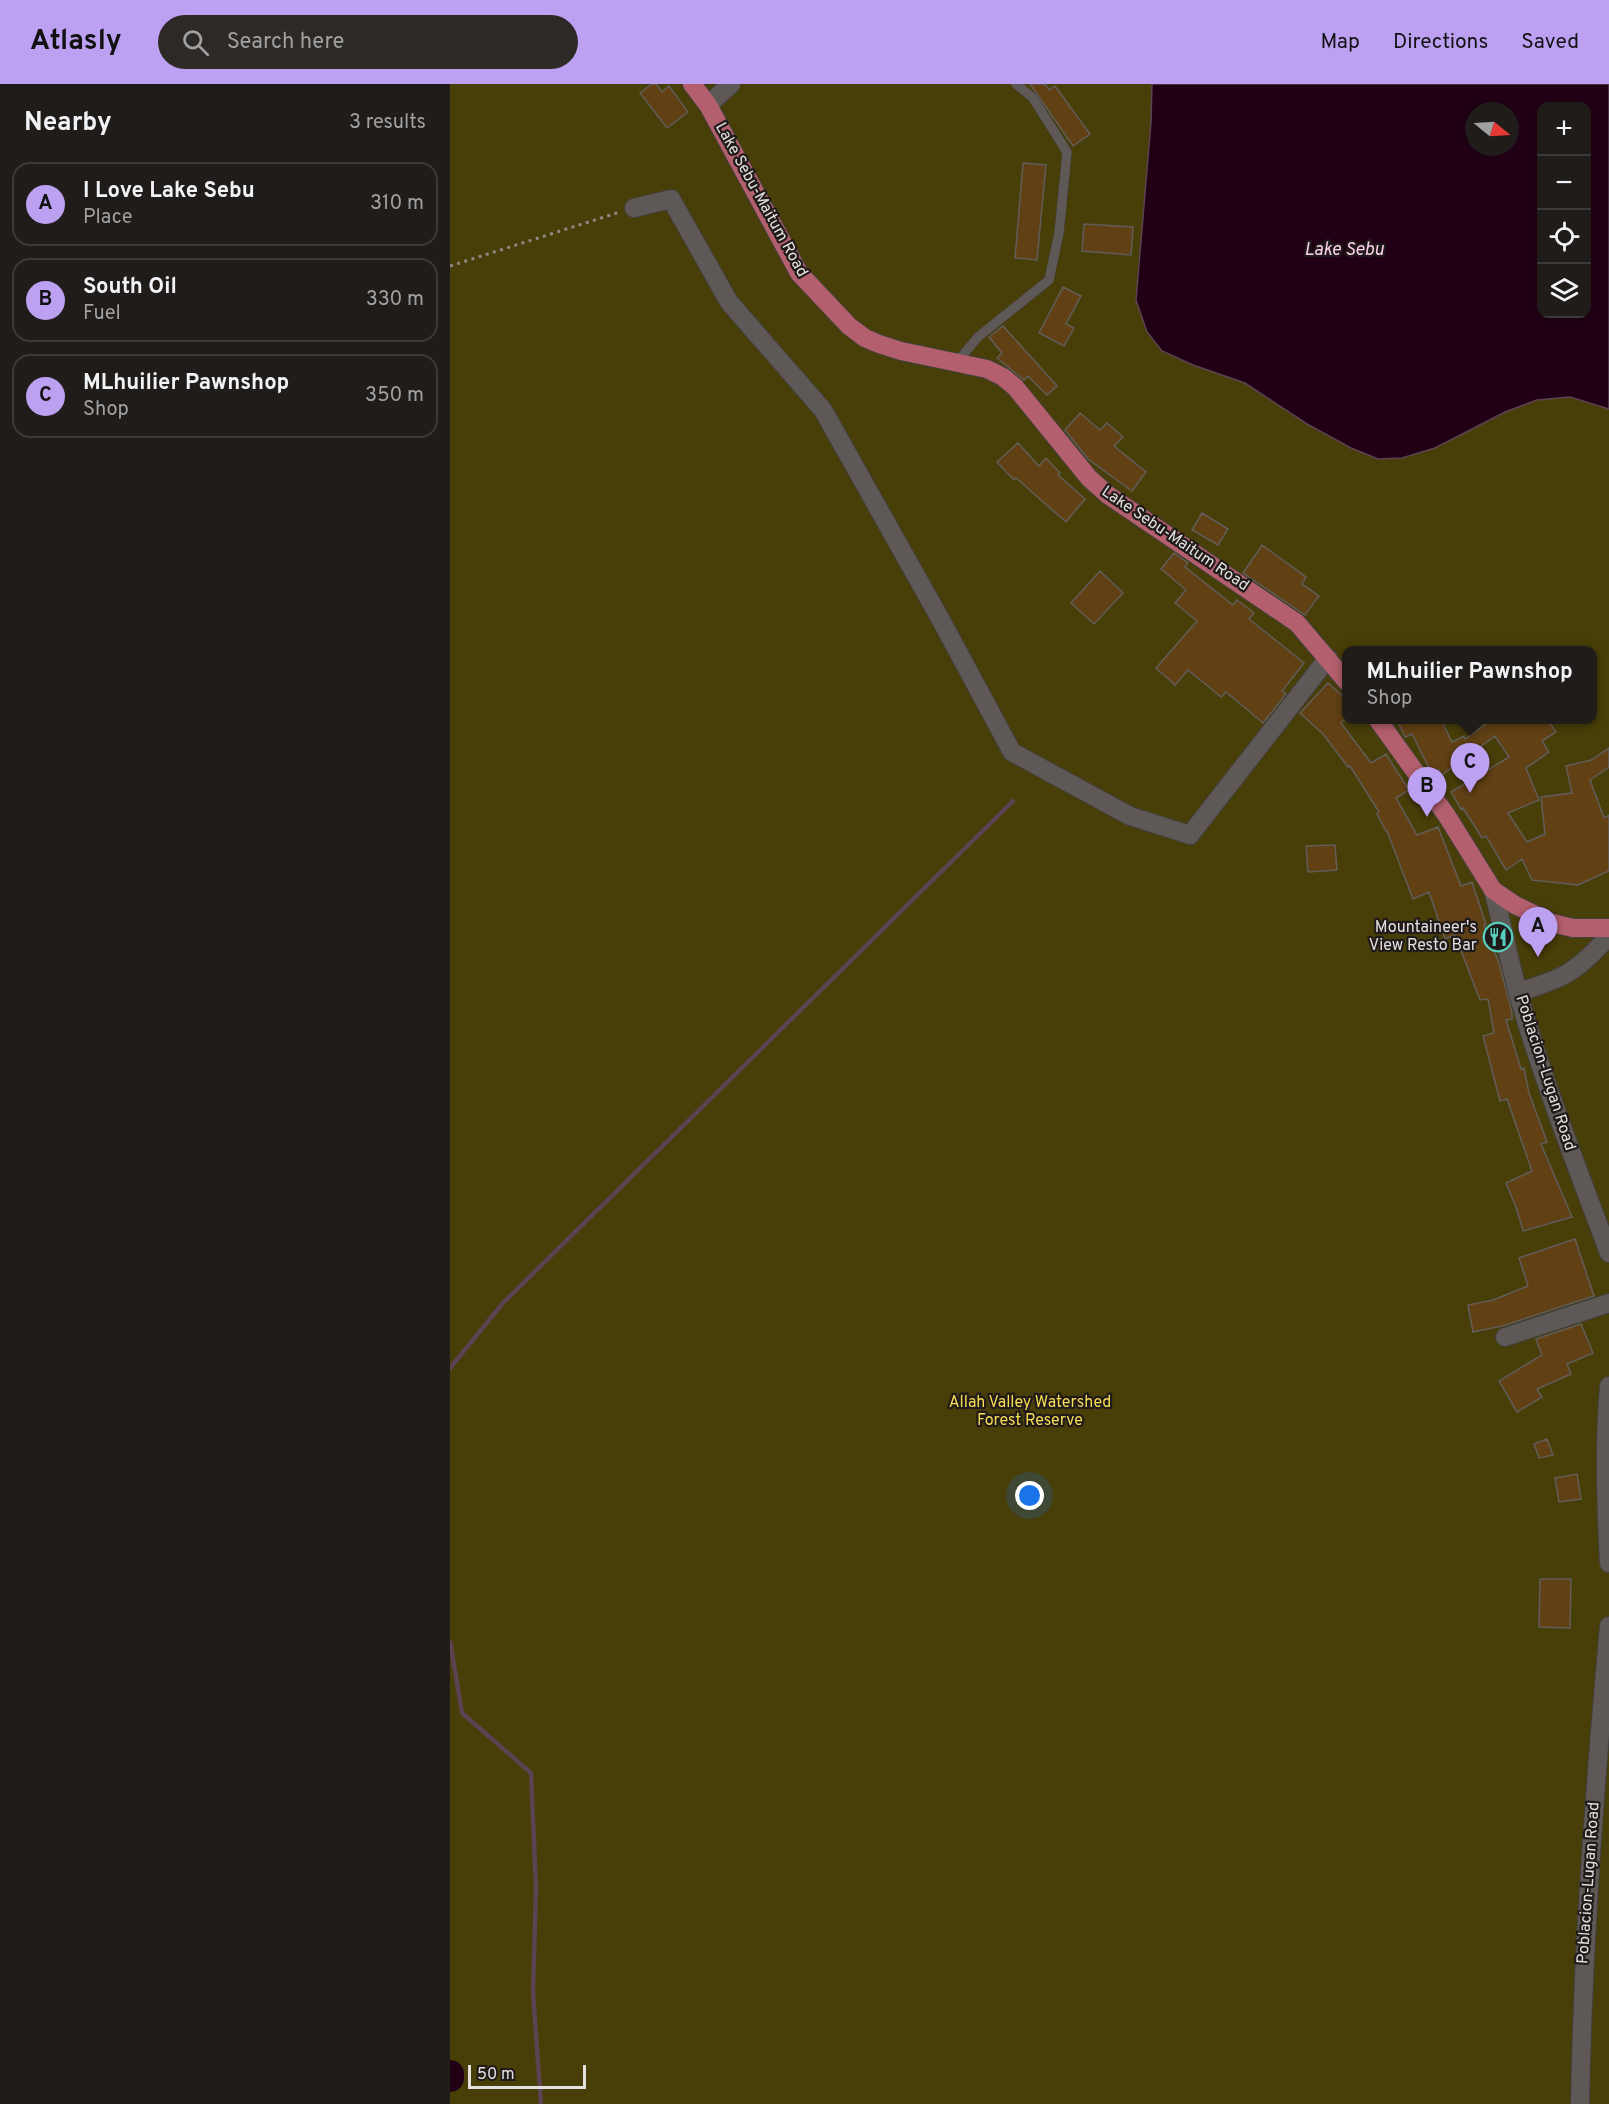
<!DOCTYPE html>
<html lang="en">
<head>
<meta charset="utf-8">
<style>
	:root { --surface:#1f1c1a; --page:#2c2927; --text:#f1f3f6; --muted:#a1a1a2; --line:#3c3a39; --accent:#bca0f2 }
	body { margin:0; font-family:Overpass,sans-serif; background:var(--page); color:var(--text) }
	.controls { position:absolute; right:18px; top:18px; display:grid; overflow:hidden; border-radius:12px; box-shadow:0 2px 4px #0004 }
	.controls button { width:54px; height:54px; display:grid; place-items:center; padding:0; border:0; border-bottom:2px solid var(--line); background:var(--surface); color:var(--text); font:30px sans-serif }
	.compass { position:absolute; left:1015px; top:18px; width:54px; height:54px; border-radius:50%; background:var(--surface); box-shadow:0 2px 4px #0004; rotate:108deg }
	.scale { position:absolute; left:18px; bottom:15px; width:118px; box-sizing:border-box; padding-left:6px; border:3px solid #e3e0df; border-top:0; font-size:16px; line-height:21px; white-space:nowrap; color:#e3e0df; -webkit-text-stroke:4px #201b1a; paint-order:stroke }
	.you { position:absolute; left:580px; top:1412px; width:21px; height:21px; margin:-15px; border:4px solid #fff; border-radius:50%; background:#1a73e8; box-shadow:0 0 0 9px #1a73e833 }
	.badge { display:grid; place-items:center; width:39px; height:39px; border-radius:50%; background:var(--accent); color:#111; font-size:20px; font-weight:700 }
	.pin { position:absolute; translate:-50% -50px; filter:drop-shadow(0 2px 3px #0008) }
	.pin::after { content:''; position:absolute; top:32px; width:21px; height:18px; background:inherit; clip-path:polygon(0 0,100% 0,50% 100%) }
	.popup { position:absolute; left:892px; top:562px; width:255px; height:78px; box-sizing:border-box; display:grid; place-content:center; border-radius:12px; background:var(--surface); filter:drop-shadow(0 2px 4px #0005); font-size:20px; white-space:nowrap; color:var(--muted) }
	.popup b { font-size:22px; color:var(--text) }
	.popup::after { content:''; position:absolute; left:50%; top:100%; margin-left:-12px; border:12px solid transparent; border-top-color:var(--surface) }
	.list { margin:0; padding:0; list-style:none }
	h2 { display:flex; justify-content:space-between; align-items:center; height:78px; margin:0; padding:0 24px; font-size:26px }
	h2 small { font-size:20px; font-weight:400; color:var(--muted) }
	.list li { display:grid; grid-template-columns:39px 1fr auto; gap:18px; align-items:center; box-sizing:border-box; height:84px; margin:0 12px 12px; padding:0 12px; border:2px solid var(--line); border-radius:18px }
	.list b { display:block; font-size:22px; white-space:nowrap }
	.list p { margin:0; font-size:20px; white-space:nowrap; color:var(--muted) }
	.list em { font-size:20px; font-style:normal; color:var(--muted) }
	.icon { flex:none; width:33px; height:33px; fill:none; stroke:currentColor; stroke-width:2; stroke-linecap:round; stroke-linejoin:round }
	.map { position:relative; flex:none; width:1159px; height:2020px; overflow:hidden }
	header { display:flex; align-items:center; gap:36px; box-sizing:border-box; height:84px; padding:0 30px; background:var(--accent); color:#111 }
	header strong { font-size:28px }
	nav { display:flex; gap:33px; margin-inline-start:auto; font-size:21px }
	.search { width:420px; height:54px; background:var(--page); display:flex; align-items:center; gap:15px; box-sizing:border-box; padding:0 21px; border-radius:33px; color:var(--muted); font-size:22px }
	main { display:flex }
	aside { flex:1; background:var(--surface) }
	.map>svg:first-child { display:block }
</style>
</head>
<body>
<header>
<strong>Atlasly</strong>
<div class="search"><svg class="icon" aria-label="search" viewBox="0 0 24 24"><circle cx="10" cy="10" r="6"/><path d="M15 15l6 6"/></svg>Search here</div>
<nav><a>Map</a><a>Directions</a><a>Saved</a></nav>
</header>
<main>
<aside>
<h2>Nearby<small>3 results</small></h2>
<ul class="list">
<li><span class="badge">A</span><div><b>I Love Lake Sebu</b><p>Place</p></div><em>310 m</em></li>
<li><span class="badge">B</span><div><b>South Oil</b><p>Fuel</p></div><em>330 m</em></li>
<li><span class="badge">C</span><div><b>MLhuilier Pawnshop</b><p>Shop</p></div><em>350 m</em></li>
</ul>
</aside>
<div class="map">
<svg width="1159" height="2020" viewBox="0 0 1159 2020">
	<rect width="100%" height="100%" fill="#292523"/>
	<path fill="#483e08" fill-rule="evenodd" d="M0 0H1159V2020H0ZM1092 22H1136V230H1092ZM1024 27H1060V63H1024ZM897 566H1143V636H897Z"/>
	<path fill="#210015" stroke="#5b4352" stroke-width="1.5" fill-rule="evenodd" d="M702 0H1159V325L1120 313 1087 316 1055 328 985 364 952 374 928 375 901 364 857 340 795 299 743 281 712 267 697 248 686 216 701 38ZM1092 22H1136V230H1092ZM1024 27H1060V63H1024Z"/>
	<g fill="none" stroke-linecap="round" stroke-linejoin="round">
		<path stroke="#5b4352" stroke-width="4.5" d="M0 1284 53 1219 563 717
			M0 1557 12 1629 81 1689 86 1804 83 1908 91 2020"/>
		<path stroke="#210015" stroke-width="28" d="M0 1990V1994"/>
	</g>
	<path fill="#614014" stroke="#615d5a" stroke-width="1.5" d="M202 0H206L212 8 219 2 238 28 217 44 190 9Z
		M580 0H595L599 6 605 2 640 50 623 62Z
		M573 79 596 81 587 176 565 174Z
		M634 140 683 143 681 171 632 167Z
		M613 203 631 212 616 240 624 244 614 262 589 249Z
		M553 242 607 302 597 311 578 292 574 296 547 274 552 269 539 253Z
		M630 329 650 346 657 339 673 353 664 362 696 388 682 407 638 375 615 346Z
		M568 359 589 382 596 374 610 389 608 391 635 415 616 438 566 394 564 396 547 378Z
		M752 429 778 445 768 461 742 446Z
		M812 461 856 493 852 500 869 512 855 531 793 489Z
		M724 469 738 479 735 483 783 521 787 516 804 529 799 535 854 579 832 607 836 610 813 639 776 608 771 613 738 586 725 601 706 584 747 537 725 519 736 506 711 485Z
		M650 487 673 509 644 540 621 519Z
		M878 599 897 616V633L891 639 921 679 936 670 959 706 946 714 967 751 988 743 1011 802 1022 798 1036 840 1034 841 1049 879 1062 928V935L1056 936 1071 985 1074 984 1079 1009 1097 1058 1091 1060 1122 1133 1073 1147 1067 1126 1056 1099 1082 1087 1057 1015 1050 1017 1033 952 1044 949 1038 915 1030 916 1005 851 995 855 979 808 963 815 937 747H936L927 730 929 728 900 682 898 683 873 650 850 629Z
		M947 636H991L1002 658 1014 652 1015 655 1042 636H1098L1106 648 1092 657 1099 668 1076 684 1089 716 1058 729 1077 758 1095 750 1091 713 1122 709 1116 682 1141 676 1159 664V683L1140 696 1154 734 1159 731V787L1128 801 1082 796 1072 775 1056 786 1036 752 1032 754 1013 724 1011 725 1001 708 1059 673 1045 652 992 691 989 686 982 690 962 650 955 653Z
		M885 761 887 786 858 788 856 762Z
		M1125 1155 1144 1212 1052 1242 1023 1248 1018 1221 1043 1216 1078 1202 1069 1174Z
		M1131 1240 1143 1269 1117 1280 1121 1290 1087 1305 1092 1313 1067 1328 1049 1297 1092 1271 1086 1255Z
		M1097 1355 1103 1371 1089 1374 1084 1360Z
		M1127 1390 1131 1415 1109 1418 1105 1394Z
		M1090 1495H1121L1120 1544 1089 1543Z"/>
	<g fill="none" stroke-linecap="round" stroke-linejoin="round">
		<g stroke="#44403f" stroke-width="10">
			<path id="service" d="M507 278 528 253 599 196 609 149 617 68 583 14 566 0"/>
		</g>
		<g stroke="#44403f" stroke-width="20">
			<path id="minor" d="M258 21 281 0
				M184 124 221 115 279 218 373 326 492 538 562 668 680 732 740 751 878 574
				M1055 1253 1159 1219"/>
		</g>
		<g stroke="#44403f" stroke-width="20">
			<path id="secondary" d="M1043 806C1052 840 1059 875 1068 909 1093 997 1127 1083 1159 1169
				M1068 908C1113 895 1127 888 1159 852
				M1159 1302C1154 1361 1156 1420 1159 1479
				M1130 2020C1133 1860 1145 1702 1159 1542"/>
		</g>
		<g stroke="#44403f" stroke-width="20">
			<path id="primary" d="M242 0 258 21 349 189 399 242 415 254 429 260 451 267 537 285 553 293 565 303 639 394 658 411 847 539 897 598
				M928 636 997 732 1043 806 1065 821 1102 839 1123 844H1159"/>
		</g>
		<path stroke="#8b8886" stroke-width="3" stroke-dasharray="3 4.5" stroke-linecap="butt" d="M0 182 170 128"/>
		<use href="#service" stroke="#5e5957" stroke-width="9"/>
		<use href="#minor" stroke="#5e5957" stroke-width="18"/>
		<use href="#secondary" stroke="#5e5957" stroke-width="18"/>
		<use href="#primary" stroke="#b45f6d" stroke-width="18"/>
	</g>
	<defs>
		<g id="restaurant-ring" transform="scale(1.5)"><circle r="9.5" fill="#201b1a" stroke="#58cebf" stroke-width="1.5"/><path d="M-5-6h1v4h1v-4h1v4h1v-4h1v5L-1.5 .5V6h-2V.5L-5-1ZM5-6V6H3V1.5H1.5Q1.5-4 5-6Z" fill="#58cebf"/></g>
	</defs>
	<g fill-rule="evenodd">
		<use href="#restaurant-ring" x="1048" y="853"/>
	</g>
	<g text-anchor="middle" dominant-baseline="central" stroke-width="4.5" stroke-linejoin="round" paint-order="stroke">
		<g font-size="16" fill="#e3e0df" stroke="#201b1a">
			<text transform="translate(311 116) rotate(61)">Lake Sebu-Maitum Road</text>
			<text transform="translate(725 455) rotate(34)">Lake Sebu-Maitum Road</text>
			<text transform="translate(1095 989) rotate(72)">Poblacion-Lugan Road</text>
			<text transform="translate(1139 1799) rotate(-86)">Poblacion-Lugan Road</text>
		</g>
		<g font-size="16" fill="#e3e0df" stroke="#201b1a" text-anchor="end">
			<text x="1027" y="844">Mountaineer's<tspan x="1027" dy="18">View Resto Bar</tspan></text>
		</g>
		<g font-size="16" fill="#f7dc55" stroke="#201b1a">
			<text x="580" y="1319">Allah Valley Watershed<tspan x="580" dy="18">Forest Reserve</tspan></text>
		</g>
		<g font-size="18" font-style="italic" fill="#fed0ea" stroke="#201b1a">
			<text x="894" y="166">Lake Sebu</text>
		</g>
	</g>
</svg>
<div class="controls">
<button>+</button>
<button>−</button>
<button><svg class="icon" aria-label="locate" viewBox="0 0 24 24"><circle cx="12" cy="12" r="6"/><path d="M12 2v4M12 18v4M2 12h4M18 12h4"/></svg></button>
<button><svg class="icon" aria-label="layers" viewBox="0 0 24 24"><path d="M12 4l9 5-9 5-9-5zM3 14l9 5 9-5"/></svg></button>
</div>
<svg class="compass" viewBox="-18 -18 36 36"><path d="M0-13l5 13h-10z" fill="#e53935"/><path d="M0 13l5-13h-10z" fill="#a1a1a2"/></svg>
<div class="scale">50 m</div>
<div class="you"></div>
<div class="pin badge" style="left:1088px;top:873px">A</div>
<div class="pin badge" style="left:977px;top:733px">B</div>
<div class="pin badge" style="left:1020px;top:709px">C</div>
<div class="popup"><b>MLhuilier Pawnshop</b>Shop</div>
</div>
</main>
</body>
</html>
